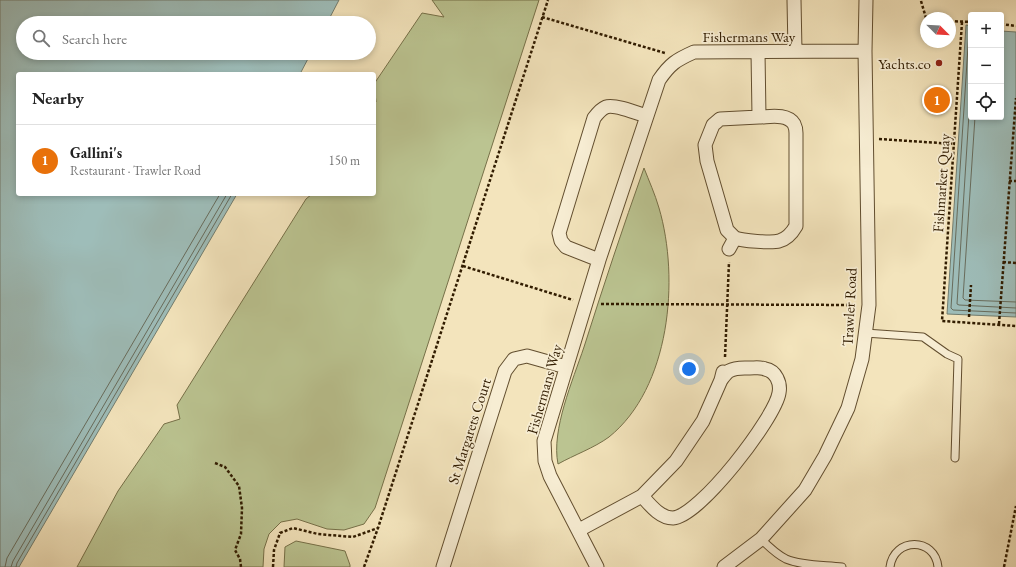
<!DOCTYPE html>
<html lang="en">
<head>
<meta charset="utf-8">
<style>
	:root { --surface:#fff; --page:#f6f6f6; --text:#222; --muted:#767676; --line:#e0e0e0; --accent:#2563eb }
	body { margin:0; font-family:"EB Garamond",serif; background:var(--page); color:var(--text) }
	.controls { position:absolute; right:12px; top:12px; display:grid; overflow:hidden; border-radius:4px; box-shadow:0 2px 6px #0003 }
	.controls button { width:36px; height:36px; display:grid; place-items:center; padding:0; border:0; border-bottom:1px solid var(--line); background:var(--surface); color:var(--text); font:20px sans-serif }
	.compass { position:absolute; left:920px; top:12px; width:36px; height:36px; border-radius:50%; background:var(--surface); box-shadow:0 2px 6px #0003; rotate:114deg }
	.you { position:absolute; left:689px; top:369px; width:14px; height:14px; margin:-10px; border:3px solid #fff; border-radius:50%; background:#1a73e8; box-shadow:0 0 0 6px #1a73e833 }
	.badge { display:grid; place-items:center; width:26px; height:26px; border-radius:50%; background:var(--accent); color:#fff; font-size:13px; font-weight:700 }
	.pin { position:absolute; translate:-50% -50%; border:2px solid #fff; box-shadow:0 1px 4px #0006 }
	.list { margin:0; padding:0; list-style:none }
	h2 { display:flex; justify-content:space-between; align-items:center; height:52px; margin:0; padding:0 16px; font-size:17px }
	h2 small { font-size:13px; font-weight:400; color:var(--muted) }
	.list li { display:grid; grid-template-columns:26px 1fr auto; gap:12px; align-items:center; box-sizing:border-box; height:72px; padding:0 16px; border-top:1px solid var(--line) }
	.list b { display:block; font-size:15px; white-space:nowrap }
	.list p { margin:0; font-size:13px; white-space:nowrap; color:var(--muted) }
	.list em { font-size:13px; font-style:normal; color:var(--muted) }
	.icon { flex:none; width:22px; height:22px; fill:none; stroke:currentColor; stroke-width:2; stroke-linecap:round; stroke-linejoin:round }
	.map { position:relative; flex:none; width:1016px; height:567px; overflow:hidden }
	.search { position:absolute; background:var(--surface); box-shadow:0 2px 6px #0003; left:16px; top:16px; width:360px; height:44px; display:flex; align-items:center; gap:10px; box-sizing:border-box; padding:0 14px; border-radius:22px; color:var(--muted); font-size:15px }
	.panel { position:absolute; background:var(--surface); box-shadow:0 2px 6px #0003; left:16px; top:72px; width:360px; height:124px; border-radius:4px }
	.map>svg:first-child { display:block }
</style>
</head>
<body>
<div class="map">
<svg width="1016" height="567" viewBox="0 0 1016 567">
	<rect width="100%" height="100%" fill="#f3e4bc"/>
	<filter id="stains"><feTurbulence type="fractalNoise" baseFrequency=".005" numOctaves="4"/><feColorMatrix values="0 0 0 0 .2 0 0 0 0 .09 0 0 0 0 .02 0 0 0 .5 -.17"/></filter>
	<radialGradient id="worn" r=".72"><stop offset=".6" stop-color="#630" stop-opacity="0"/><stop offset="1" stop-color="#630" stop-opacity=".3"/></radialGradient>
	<path fill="#bbc491" stroke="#767048" d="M432 0H539L375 508 364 524 344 530 327 529 297 519 281 522 269 534 264 549 263 567H77L118 491 164 424 180 419 177 405 306 199 312 194H374V103L376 102 374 84 422 13 444 17Z
		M644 168C649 181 655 194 659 208 680 279 670 388 609 437 594 448 574 455 558 464 551 430 573 380 584 347 603 287 623 227 644 168Z
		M296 541 345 551 350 565V567H284L285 547Z"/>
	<path fill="#9ebdb9" stroke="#727d6f" d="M0 0H339L327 23H23V53H311L300 74H18V194H237L19 567H0Z
		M966 25 971 26V117H1001V31L1016 32V317L947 314Z"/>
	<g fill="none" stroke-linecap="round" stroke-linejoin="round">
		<path stroke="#686c5c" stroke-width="1" d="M971 29 969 31 951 308 953 310 1016 313
			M971 82 957 304 959 305 1016 308
			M975 117 963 298 965 300 1016 302
			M5 567 7 558 220 194
			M11 567 13 561 227 194
			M16 567 17 563 232 194"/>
		<g stroke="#624e2f" stroke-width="9">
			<path id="service" d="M865 333 923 337 947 354 958 359 955 458
				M761 539C769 547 776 554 786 559 803 566 824 565 842 567
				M890 567C894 537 935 537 938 567"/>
		</g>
		<g stroke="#624e2f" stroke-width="15">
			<path id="minor" d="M794 0 795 51
				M735 238C742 241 772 243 779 241 787 239 792 233 796 226V133C796 130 795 126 794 124 787 113 769 117 759 117
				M729 249 735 238 727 230 707 161 705 145 713 125 720 119 759 117 758 52
				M599 260 566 247 561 241 559 233 594 118C597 114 601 109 606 107 614 104 637 113 646 116
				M642 496C650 505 660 518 673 518 700 516 775 418 779 393 781 383 776 371 765 369 761 367 755 368 750 368 743 368 736 367 729 371 726 373 724 376 721 380
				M579 530 642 496 676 461 703 421 721 380 723 372
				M443 567 505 371 514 359 527 356 566 367
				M597 567 550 476 545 461 544 441 599 260 659 80C670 64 676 60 694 52L865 51
				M724 567 761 539 805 490 825 456 848 408 862 359 869 305 865 51 866 0"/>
		</g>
		<path stroke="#311c00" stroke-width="2.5" stroke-dasharray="3 2" stroke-linecap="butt" d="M921 1 926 18
			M542 17 665 53
			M950 21 971 22
			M962 22 942 321 1016 326
			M1001 24 1016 26
			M879 139 955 144
			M1009 181H1016
			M1003 262 1016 263
			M463 266 573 300
			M601 304 856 305
			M969 317 971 285
			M999 324 1016 98
			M725 357 729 262
			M215 463 225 467 239 486 242 508 241 534 235 550 240 559 241 567
			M273 567 274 550 280 533 293 528 318 534 353 537 378 528
			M364 567 378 528 548 0
			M1004 567 1016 506"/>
		<use href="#service" stroke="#f7edd3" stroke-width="7"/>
		<use href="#minor" stroke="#f7edd3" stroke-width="13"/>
	</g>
	<circle fill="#8f2418" stroke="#f7edd3" stroke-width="1.5" cx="939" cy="63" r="4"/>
	<g text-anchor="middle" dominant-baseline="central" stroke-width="3.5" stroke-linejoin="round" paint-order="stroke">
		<g font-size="15" fill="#311c00" stroke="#f7edd3">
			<text x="749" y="36">Fishermans Way</text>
			<text transform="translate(941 183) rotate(-86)">Fishmarket Quay</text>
			<text transform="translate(849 307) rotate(-87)">Trawler Road</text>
			<text transform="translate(544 389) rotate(-74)">Fishermans Way</text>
			<text transform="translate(469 431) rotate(-72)">St Margarets Court</text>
		</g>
		<g font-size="15" fill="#311c00" stroke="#f7edd3" text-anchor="end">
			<text x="931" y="63">Yachts.co</text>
		</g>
	</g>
	<rect width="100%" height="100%" filter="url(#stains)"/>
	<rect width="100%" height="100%" fill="url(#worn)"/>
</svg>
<div class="controls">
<button>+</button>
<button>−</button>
<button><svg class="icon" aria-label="locate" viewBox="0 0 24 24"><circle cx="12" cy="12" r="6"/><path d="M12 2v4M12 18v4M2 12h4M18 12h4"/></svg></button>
</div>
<svg class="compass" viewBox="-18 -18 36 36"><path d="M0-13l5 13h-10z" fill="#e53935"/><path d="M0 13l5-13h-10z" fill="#767676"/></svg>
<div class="you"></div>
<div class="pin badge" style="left:937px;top:100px;background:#e8710a">1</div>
<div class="search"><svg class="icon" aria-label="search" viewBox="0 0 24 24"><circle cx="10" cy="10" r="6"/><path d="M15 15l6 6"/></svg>Search here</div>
<section class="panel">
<h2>Nearby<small></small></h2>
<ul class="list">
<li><span class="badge" style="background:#e8710a">1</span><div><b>Gallini's</b><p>Restaurant · Trawler Road</p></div><em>150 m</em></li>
</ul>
</section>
</div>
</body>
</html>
